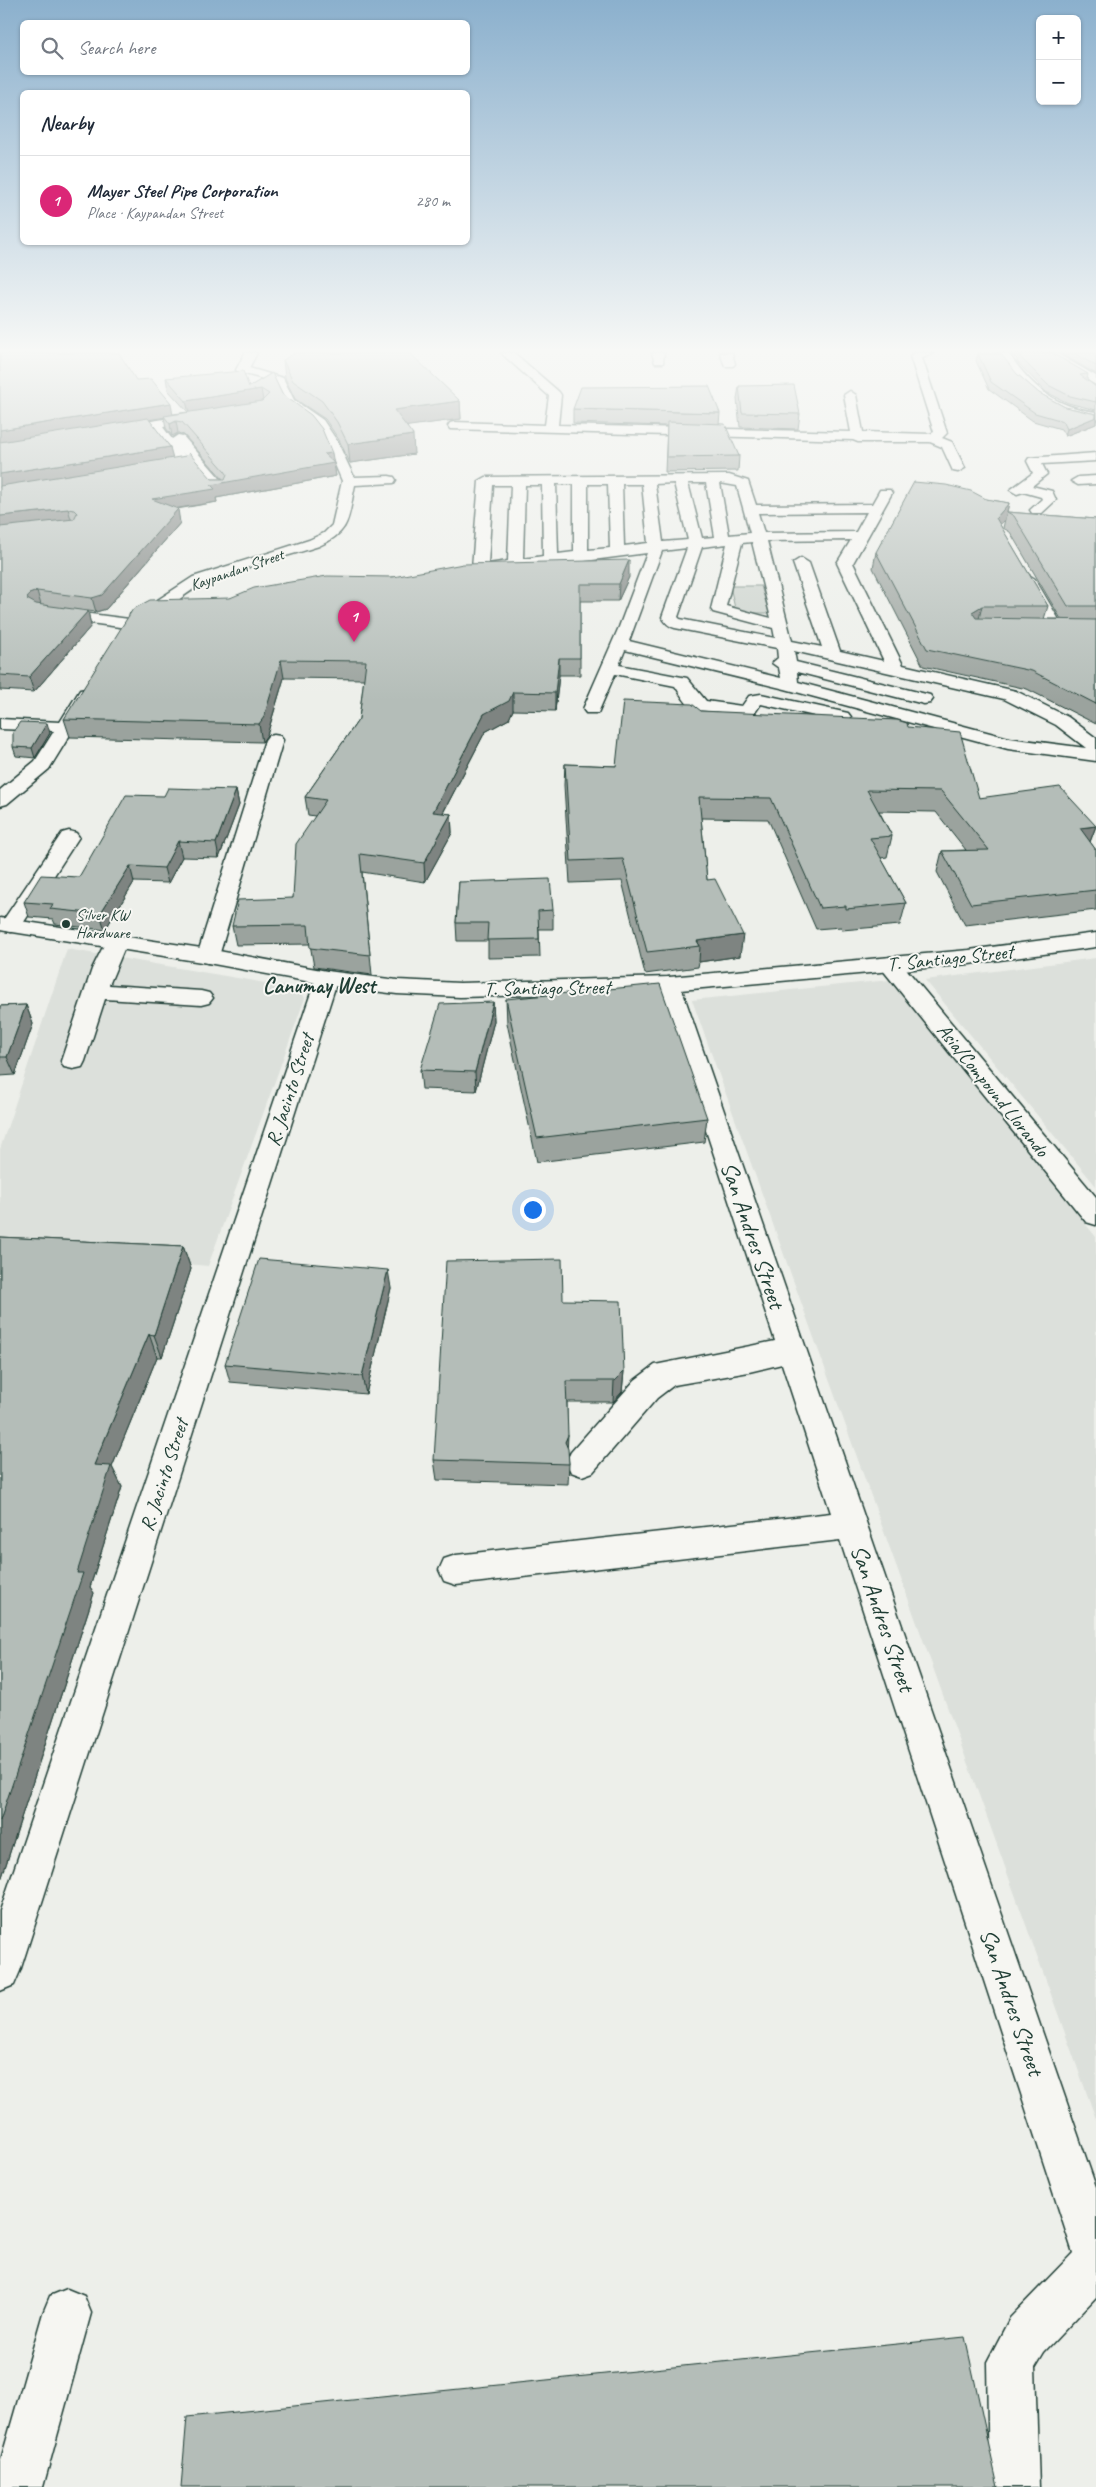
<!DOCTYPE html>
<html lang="en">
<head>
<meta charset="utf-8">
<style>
	:root { --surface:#fff; --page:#f6f6f7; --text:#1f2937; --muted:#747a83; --line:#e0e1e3; --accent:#db2777 }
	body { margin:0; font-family:Caveat,sans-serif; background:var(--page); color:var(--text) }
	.controls { position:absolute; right:15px; top:15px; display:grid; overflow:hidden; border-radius:8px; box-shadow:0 1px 4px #0004 }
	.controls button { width:45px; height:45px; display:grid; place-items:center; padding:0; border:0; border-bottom:1px solid var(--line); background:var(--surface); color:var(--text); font:25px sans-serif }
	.you { position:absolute; left:532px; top:1209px; width:18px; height:18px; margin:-12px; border:4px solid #fff; border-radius:50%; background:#1a73e8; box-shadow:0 0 0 8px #1a73e833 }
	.badge { display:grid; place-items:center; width:32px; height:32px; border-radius:50%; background:var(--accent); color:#fff; font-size:16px; font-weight:700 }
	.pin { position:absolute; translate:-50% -41px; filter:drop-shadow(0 1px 2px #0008) }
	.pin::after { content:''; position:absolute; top:26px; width:18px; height:15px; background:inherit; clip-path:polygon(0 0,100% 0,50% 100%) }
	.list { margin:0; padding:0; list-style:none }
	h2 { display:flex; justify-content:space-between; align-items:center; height:65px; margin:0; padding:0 20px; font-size:21px }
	h2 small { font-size:16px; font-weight:400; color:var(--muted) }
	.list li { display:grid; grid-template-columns:32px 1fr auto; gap:15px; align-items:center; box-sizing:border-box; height:90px; padding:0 20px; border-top:1px solid var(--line) }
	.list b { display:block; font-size:19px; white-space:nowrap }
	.list p { margin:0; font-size:16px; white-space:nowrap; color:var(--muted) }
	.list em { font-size:16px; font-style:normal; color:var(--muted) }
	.icon { flex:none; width:28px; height:28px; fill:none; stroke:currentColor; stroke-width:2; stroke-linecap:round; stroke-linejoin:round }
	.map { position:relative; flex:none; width:1096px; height:2487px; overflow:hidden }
	.search { position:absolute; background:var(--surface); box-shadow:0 1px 4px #0004; left:20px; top:20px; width:450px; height:55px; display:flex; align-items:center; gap:12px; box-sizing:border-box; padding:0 18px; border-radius:8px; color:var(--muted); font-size:19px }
	.panel { position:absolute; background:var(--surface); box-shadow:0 1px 4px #0004; left:20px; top:90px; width:450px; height:155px; border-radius:8px }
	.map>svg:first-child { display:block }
</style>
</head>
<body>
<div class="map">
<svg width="1096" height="2487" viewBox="0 0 1096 2487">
	<rect width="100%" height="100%" fill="#edefea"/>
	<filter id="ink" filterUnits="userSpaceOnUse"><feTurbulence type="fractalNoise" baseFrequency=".02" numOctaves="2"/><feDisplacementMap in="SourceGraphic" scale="10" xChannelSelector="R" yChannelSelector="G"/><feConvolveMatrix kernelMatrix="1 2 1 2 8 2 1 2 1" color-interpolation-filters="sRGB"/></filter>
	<g filter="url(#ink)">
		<path fill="#dce0db" d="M67 949 295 988 305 998 208 1266 0 1246V1149Z
			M1096 958V1186L925 980Z
			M890 980 1096 1237V2119L692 1000Z"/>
		<path fill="#cbd2cc" stroke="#758880" d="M730 586H761L769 613H736Z"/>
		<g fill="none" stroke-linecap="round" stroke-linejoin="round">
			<g stroke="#1f3d34" stroke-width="3">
				<path id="minor" d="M245 353H257L249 368 283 378 294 400 323 420 337 441 354 477 389 476 394 477 396 480 394 483 355 485C348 517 352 531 319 546 282 558 241 567 205 583 183 592 158 622 134 621L133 626 127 628 46 617 44 614 52 609 129 619 130 614 153 603 193 577 309 540 324 533 332 525 342 481 325 441 314 426 285 405 274 382 238 372 236 370Z
					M501 353H514L559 392 561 395 558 425 851 432 844 395 850 391 856 395 863 432 930 434 934 432 910 356 914 353H934L922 358 947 433 942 438 952 442 965 468 958 472 953 471 942 447 930 442H858L853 440 450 429 448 426 450 423 454 422 545 425 549 396Z
					M652 353H664L663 363H655Z
					M720 353H732L735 364 733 366H725Z
					M996 353H1008C1033 388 1053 406 1096 412V420C1046 413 1025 394 996 353Z
					M1042 353H1056L1096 376V385Z
					M201 413 205 414 207 417 205 420 163 427 172 439 178 435 183 436 226 485 228 488 226 491H216L181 451 191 463 189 466 155 473 150 472 148 469 150 466 175 461 151 429 115 435 109 431 115 427Z
					M1096 453V461L1042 464 1047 474 1032 486 1052 491 1056 500 1042 513H1032L1030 510 1042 499 1041 497 1023 492 1017 494 1010 490 1033 473 1027 461 1029 458Z
					M729 475 748 481 756 505 872 504 880 490H890L892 493 853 563 903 665 1016 691 1068 717 1096 738V761L1008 749 785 689 625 650 619 665 687 678 706 701 742 706 749 696 761 694 848 713 851 717 848 721 842 722 761 704 754 714C741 717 703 716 692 708 685 703 680 693 675 686L615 674 598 713H586L583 709 619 627 647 553 483 574 475 571 472 568 479 481 486 477ZM674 483 688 540 663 542 655 484ZM688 483H706L715 537 702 538ZM720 483 737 486 750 533 729 535ZM556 484H574V552L558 554ZM588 484H608L610 548 588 550ZM622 484H642L648 543 624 546ZM493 485H511L508 561 488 564ZM525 485H542L543 556 523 559ZM867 512 856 532 764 533 758 513ZM851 540 837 563 884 661 840 651 809 563 801 558 793 563 822 647 792 641 767 541ZM752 542 771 618 726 606 742 543ZM727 544 711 609 713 612 773 628 775 638 680 619 678 617 702 547ZM687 548 662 617C666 623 668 626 675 628L777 648 778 658 772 663 779 668 781 678 629 641 662 551ZM794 651 1004 699 1056 725 1086 748 1009 738 798 682 797 672 924 704 930 703 933 699 930 695 796 662Z
					M1096 476V484L1078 485 1071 481 1078 477Z
					M1027 574 1035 579 1065 630 1063 633H1051L1049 630 1019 579Z
					M86 689 92 690 95 694 49 769 7 804 0 806V790L35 761 54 731 0 729V719L60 722 80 690Z
					M274 735 280 736 283 740 219 956 216 961 208 963 200 961 197 956 265 740 268 736Z
					M69 831 76 833 79 837 22 925 19 930 11 932 3 930 0 925 62 833Z
					M116 935 124 937 127 942 109 985 201 991 209 993 213 998 209 1003 201 1005 105 999 85 1061 82 1067 73 1069 64 1067 61 1061 92 969 108 937Z
					M890 957 898 959 1096 1197V1225L1086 1222 882 969 879 964 882 959Z
					M327 971 335 973 338 978 20 1971 14 1985 0 1991V1911L316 978 319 973Z
					M669 977 677 979 680 984 1096 2187V2297L1044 2352 1035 2367 1039 2487H989L987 2362 1010 2318 1073 2253 840 1540 456 1585 444 1581 439 1570 444 1559 456 1555 831 1513 782 1364 749 1372 674 1385 657 1398 593 1472 582 1476 571 1472 566 1462 571 1452 635 1380 655 1365 775 1341 658 984 661 979Z
					M67 2289 84 2296 91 2313 43 2487H0V2463L43 2313 50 2296Z"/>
			</g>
			<g stroke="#1f3d34" stroke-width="3">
				<path id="major" d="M0 918 208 949 327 971 397 980 460 983 669 977 969 950 1096 933V947L969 964 669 991 460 997 397 994 327 985 208 963 0 930Z"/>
			</g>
			<use href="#minor" fill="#f6f6f2" fill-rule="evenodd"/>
			<use href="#major" fill="#f6f6f2" fill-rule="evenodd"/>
		</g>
		<path fill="#9ba39e" stroke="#1f3d34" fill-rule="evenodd" d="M0 353 136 380 173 414 188 412 168 390 166 378 249 387 272 373 282 394 334 463 336 476 216 498 217 502 177 509 180 523 106 609 96 612 88 611 91 626 34 692 0 690ZM164 417 166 428 172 436 178 433 184 435 223 479H212L172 458 170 447 149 420Z
			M1009 353H1052L1088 374 1087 380 1096 387V410L1068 403 1046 392 1017 362V359Z
			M1060 353H1096V374Z
			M978 354 1017 374 1039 393 1065 407 1096 414V424L1065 436 1061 429 1033 421 989 389 976 361Z
			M283 360 460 401 461 419 407 426 414 454 350 463 339 440 325 419 295 399 285 378Z
			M739 386 800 414 798 429 740 427 737 399Z
			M573 409 720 413 719 424 739 456 738 471 665 472 667 426 573 423Z
			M986 499 1009 503 1007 512 1096 519V724L1027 689 923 666 873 568 876 552ZM1005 519 1003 528 1010 532 1061 619H1044L1048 606 1000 525Z
			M393 577H629L618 601H580V675H559L555 711 513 710 509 719 485 732 443 813 451 814 452 833 425 882 362 872 372 975 314 967 310 944 236 945 232 926 293 898 315 816 308 815 305 797 359 719 364 679 284 678 267 735 262 742 70 737 64 719 230 598Z
			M701 711 908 727 979 798 1096 826 1090 842 1096 850V910L965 925 937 872 942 851 966 850 936 812 879 811 892 836 887 857 881 858 906 903 900 925 842 930 841 927 816 929 768 819 701 818 707 880 740 956 699 962 698 967 645 974 622 881 570 883 564 785 565 764 616 766Z
			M50 733 35 758 16 756 13 747Z
			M236 790 239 805 219 858 182 857 168 883 134 882 105 930 55 924 53 919 29 917 24 902 79 877 164 796Z
			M459 882 553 910V929H539L540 957 488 958V941H457L456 923Z
			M506 999 707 1118 704 1142 537 1162 507 1023Z
			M493 1002 494 1021 476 1091 422 1089 420 1070Z
			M26 1005 33 1024 15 1075 0 1076V1006Z
			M0 1237 183 1246 191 1269 162 1357H157L112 1467 122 1487 90 1587 94 1593 0 1883Z
			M391 1288 366 1394 230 1382 225 1364Z
			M563 1300 624 1371 622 1392 613 1402H567V1448L569 1464 568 1484 437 1480 434 1460Z"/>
		<path fill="#7e8481" stroke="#1f3d34" d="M261 389 263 401 189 413 186 401Z
			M460 401 461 419 395 428 394 410Z
			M171 403 173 416 0 443V430Z
			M1096 417V424L1065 436 1067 429Z
			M176 421 178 433 172 436 170 424Z
			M413 435 414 454 350 463 348 444Z
			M170 447 173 460 0 488V474Z
			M332 453 336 476 216 498 217 502 154 512 152 499 211 485 324 454Z
			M1009 503 1005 519 992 534 996 518Z
			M68 509 72 522 0 530V516Z
			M178 509 180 523 106 609 96 612 92 598Z
			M629 560V577L618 601 619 584Z
			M37 591 41 605 33 608 27 599 29 594Z
			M982 606 978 623 972 612Z
			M88 611 91 626 34 692 29 677Z
			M559 658V675L555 711V693Z
			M281 660 284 678 267 735 262 742 259 724Z
			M513 692V710L509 719 485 732 434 830 433 812 484 714Z
			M47 723 50 733 35 758 32 748Z
			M236 790 239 805 219 858 216 843Z
			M451 814 452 833 425 882 424 863Z
			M1096 826 1088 847 1080 828Z
			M178 841 182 857 168 883 164 868Z
			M130 866 134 882 105 930 100 914Z
			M743 935 740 956 699 962 700 946 697 941Z
			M493 1002 494 1021 476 1091 475 1072Z
			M26 1005 33 1024 15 1075 7 1057Z
			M183 1246 191 1269 162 1357 154 1335Z
			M388 1270 391 1288 366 1394 362 1376Z
			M149 1334 157 1357 112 1467 122 1487 90 1587 94 1593 0 1883V1821L77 1573 94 1465Z
			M624 1371 622 1392 613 1402 614 1381Z
			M568 1435 567 1455 565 1442Z"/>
		<path fill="#b4bdb8" stroke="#1f3d34" d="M0 353H119L136 380 151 379 171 403 0 430Z
			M295 353H410L460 401 394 410 413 435 348 444 337 422 322 401 293 381 283 360Z
			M1021 353H1052L1088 374 1080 375 1096 387V402L1070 396 1048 385 1018 355H1023Z
			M1074 353H1096V366Z
			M978 354H1001L1017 374 1039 393 1065 407 1096 414V417L1067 429 1063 421 1035 413 991 382Z
			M243 371 249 387 272 373 282 394 311 415 322 429 332 453 324 454 334 463 211 485 215 489 152 499 178 509 102 595 92 598 37 591 29 594 27 599 36 604 88 611 29 677 0 675V527L74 519 77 513 74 510 68 509 0 516V486L186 456 189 453 212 479H225L227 474 225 471 182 422 176 421 170 424 164 416 262 401 269 394 261 389 186 401 166 378Z
			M794 385 800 414 742 413 739 386Z
			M709 386 720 413 573 409 581 387Z
			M148 418 170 447 0 474V442Z
			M667 422 725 424 739 456 666 457Z
			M914 482 946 485 971 491 986 499 1009 503 996 518 1048 606H982L972 612 976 618 1096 620V704L1032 671 927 649 876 552Z
			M1007 512 1096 519V606H1068L1014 516Z
			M629 560 619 584H580V658H559L555 693 513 692 509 701 484 714 433 812 451 814 424 863 360 854 370 955 310 948 308 925 232 926 238 900 293 898 296 844 326 800 305 797 359 719 366 661 281 660 264 717 259 724 64 719 133 609 150 600 230 598 254 588 327 576 393 577 463 564Z
			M623 701 692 704 701 711 897 720 907 723 908 727 960 732 979 798 1060 787 1096 826 1080 828 1096 850V890L971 904 942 851 989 850 941 791 867 790 892 836 870 838 906 903 846 909V906L820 908 771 798 699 797 707 880 715 879 743 935 697 941 700 946 647 952 623 859 571 861 565 764 616 766Z
			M20 722 47 723 32 748 13 747V732Z
			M168 788 236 790 216 843 178 841 164 868 130 866 100 914 50 909 53 904 24 902 41 875 79 877 126 795 164 796Z
			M550 879 553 910 538 911 539 939 487 940 488 923H456L459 882Z
			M660 984 707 1118 537 1138 506 999Z
			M493 1002 475 1072 420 1070 440 1004Z
			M26 1005 7 1057H0V1006Z
			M0 1237 183 1246 154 1335 149 1334 94 1465 111 1466 77 1573H83L0 1821Z
			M259 1259 388 1270 362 1376 225 1364Z
			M562 1259 563 1300 621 1301 624 1371 614 1381H566L568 1435 565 1442 568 1449 569 1464 434 1460 446 1261Z
			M965 2337 998 2487H181L187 2417Z"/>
	</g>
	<linearGradient id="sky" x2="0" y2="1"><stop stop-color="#8bb0cd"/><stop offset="0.5" stop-color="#f7f8f6"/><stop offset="1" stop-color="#f7f8f6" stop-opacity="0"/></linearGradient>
	<rect width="1096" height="701" fill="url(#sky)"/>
	<circle fill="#1f3d34" stroke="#f6f6f2" stroke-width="2" cx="66" cy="924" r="5"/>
	<g text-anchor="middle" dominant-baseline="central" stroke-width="4" stroke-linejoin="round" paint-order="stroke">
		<g font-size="16" fill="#1f3d34" stroke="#f6f6f2">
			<text transform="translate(237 570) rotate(-19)">Kaypandan Street</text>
		</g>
		<g font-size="16" fill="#1f3d34" stroke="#f6f6f2" text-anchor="start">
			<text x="76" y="915">Silver KW<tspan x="76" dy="18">Hardware</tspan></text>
		</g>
		<g font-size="20" fill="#1f3d34" stroke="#f6f6f2">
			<text transform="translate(950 958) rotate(-6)">T. Santiago Street</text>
			<text transform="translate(547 988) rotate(-1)">T. Santiago Street</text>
			<text transform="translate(290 1090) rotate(-72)">R. Jacinto Street</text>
			<text transform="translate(993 1090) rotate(51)">Asia/Compound Llorando</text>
			<text transform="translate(164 1475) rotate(-72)">R. Jacinto Street</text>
		</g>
		<g font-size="22" font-weight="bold" fill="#1f3d34" stroke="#f6f6f2">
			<text x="319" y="986">Canumay West</text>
		</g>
		<g font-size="24" fill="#1f3d34" stroke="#f6f6f2">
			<text transform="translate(753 1235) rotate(71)">San Andres Street</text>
			<text transform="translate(883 1618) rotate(71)">San Andres Street</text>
			<text transform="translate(1012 2002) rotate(71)">San Andres Street</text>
		</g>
	</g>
</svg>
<div class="controls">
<button>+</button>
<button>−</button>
</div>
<div class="you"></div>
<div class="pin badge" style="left:354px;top:642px">1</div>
<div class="search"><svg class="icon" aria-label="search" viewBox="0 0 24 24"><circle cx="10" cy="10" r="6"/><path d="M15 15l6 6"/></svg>Search here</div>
<section class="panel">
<h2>Nearby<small></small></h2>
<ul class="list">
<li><span class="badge">1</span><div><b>Mayer Steel Pipe Corporation</b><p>Place · Kaypandan Street</p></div><em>280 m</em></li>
</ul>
</section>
</div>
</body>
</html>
